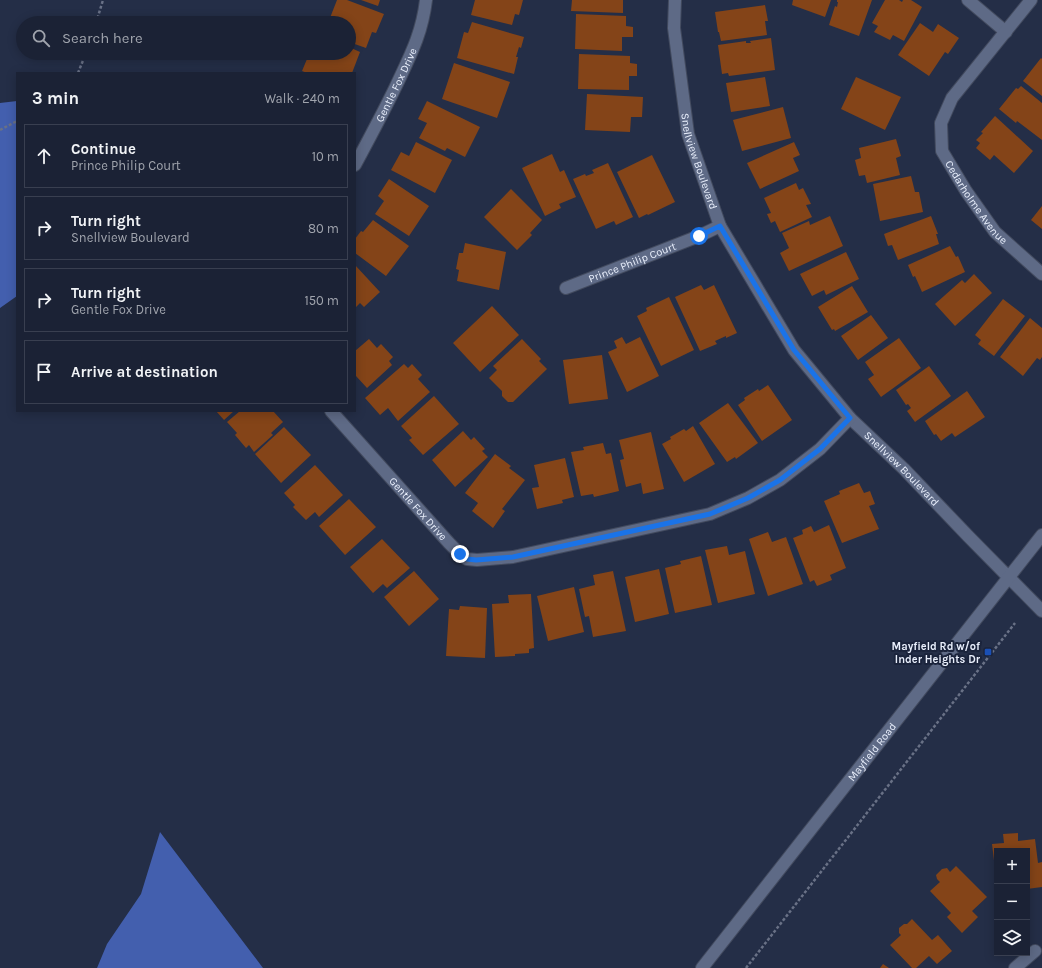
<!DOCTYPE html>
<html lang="en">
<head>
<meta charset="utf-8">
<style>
	:root { --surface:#1b2235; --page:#282f41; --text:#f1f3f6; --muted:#a0a4ad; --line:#393f50 }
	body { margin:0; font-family:Karla,sans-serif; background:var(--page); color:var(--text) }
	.controls { position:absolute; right:12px; bottom:12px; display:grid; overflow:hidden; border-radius:0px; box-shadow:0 2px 10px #0003 }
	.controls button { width:36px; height:36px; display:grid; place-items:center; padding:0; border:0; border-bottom:1px solid var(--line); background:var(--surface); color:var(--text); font:20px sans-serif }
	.stop { position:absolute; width:12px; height:12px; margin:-9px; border:3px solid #1a73e8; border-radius:50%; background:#fff }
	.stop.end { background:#1a73e8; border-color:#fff; box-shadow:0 1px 4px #0008 }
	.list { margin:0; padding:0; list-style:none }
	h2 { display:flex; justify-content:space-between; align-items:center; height:52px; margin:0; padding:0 16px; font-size:17px }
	h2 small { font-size:13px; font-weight:400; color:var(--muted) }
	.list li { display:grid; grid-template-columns:26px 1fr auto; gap:12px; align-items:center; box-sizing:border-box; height:64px; margin:0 8px 8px; padding:0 8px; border:1px solid var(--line); border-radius:0px }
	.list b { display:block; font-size:15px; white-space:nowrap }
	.list p { margin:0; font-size:13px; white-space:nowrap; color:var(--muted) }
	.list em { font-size:13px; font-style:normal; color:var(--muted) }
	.icon { flex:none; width:22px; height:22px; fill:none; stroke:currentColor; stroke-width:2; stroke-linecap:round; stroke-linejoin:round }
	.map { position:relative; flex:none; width:1042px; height:968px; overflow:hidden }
	.search { position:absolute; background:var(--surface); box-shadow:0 2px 10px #0003; left:16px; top:16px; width:340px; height:44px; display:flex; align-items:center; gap:10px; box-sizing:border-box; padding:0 14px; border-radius:22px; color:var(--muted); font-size:15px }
	.panel { position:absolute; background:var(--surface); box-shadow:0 2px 10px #0003; left:16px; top:72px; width:340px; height:340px; border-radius:0px }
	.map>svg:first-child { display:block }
</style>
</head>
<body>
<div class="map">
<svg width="1042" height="968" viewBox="0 0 1042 968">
	<rect width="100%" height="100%" fill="#242e47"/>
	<path fill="#435fae" d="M17 101V296L0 308V103Z
		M160 832 263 968H97L107 944 141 894Z"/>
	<path fill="#844418" d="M337 0H347L384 14 376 33 372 32 366 48 349 42V23H328Z
		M361 0H380L378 6Z
		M475 0H523L519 15 515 14 512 25 471 15Z
		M572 0H623V13L571 11Z
		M793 0H831L825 17 792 5Z
		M837 0H872L859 36 829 25 835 6 837 7 838 2H837Z
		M885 0H899L902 2 903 0H911L922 7 904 41 893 35 890 40 874 32 878 26 872 23Z
		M765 5 768 21H765L767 35 721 41 719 32H718L715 12Z
		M576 14 626 16V26L633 27V37H622V51L575 49Z
		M472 22 524 37 521 48 519 47 516 57H518L514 74 457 58 464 32 468 33Z
		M920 23 933 32 938 24 959 38 948 54 945 52 929 76 898 55Z
		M771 38 775 70 729 76 728 73 722 74 718 45 746 41V43H751L750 41Z
		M349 47 360 52 352 73H307L302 71 307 59H305L307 53H349Z
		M579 54 630 56V63L637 64V76H629V90L578 89Z
		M1041 58 1042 59V96L1023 81Z
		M454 63 510 82 497 118 442 99Z
		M765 77 770 106 731 112 726 83Z
		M856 77 901 97 885 130 841 109Z
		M1021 86 1042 103V140L1017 121 1016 123 999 109 1016 88 1018 89Z
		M587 94 643 97 642 117H631L630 132 585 130Z
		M427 101 480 127 465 157 447 148 445 151 419 138 427 123 418 119Z
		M783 107 791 138 742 151 733 120Z
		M995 116 1033 151 1014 173 994 155 990 160 976 148 980 143 976 140 983 133 981 132Z
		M896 139 901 156 896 158 900 175 867 183 865 175 859 176 855 160 861 158 859 148Z
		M416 142 452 160 435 193 391 170 401 152 409 156Z
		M794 142 800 155 793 158 799 171 760 189 747 163Z
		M552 154 560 172 564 170 576 197 559 204 561 208 545 216 522 168Z
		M652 155 675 202 648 215 647 214 639 218 617 172Z
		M608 163 633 217 616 225 614 221 596 229 573 179 585 174 586 176 594 173 592 170Z
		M911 176 915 192H919L923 212 880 221 873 184Z
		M389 179 429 206 409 236 375 214 384 201 378 196Z
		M796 183 799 190 803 188 811 204 806 205 812 217 780 232 775 221 771 223 767 214 771 213 764 198Z
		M511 189 542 220 530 233 532 235 517 250 484 217Z
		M1042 206V229L1031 220Z
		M830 216 843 246 789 271 780 253 789 248 782 233 809 221 810 225Z
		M931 216 938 234H936L939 244 898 260 892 245 888 246 884 234Z
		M373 220 409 246 386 276 355 253V239L361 231 363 232Z
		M465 243 506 252 499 290 457 281 459 270 456 269 459 253H463Z
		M950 246 956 257 958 256 965 272 922 292 915 276 913 277 908 265Z
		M846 252 859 279 826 295 824 290 812 296 800 274Z
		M355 265 380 292 364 307 360 303 355 308Z
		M974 274 992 293 955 326 935 304 962 280 965 283Z
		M701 285 704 290 714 285 737 333 726 338V336L715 341 717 344 700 351 675 297Z
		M852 286 868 312 835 331 834 329 832 330 818 307Z
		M669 297 694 350 661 366 637 316 647 311 646 308Z
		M1003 299 1025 316 994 356 978 344 981 340 975 335Z
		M492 306 519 335 480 372 453 343Z
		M871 315 888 338 858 360 841 336Z
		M1030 318 1042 328V357L1040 360 1037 358 1023 376 1000 357Z
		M622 337 626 344 640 337 659 376 627 392 608 352 617 348 614 341Z
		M899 338 921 368 881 397 868 379 874 375 865 362Z
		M369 339 377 348 381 344 393 357 389 361 392 365 367 388 356 376 355 377V351Z
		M522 339 541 359 539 361 547 369 513 402H508L502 396V391L489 378 497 370 493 366Z
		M602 355 608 399 569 404 563 360Z
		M404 364 408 368 412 364 422 375 418 379 430 392 398 421 388 408 380 415 365 398Z
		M929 366 951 396 915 422 907 411 911 408 908 404 906 405 896 390Z
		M768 385 792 420 762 441 738 405 745 400 744 398 758 389 759 391Z
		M967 391 985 417 955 437 952 433 941 441 936 434 934 435 925 421Z
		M434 396 459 424 423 455 409 440 412 438 401 426Z
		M728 403 758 443 736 459 735 457 727 462 699 423Z
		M216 411H234L224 420Z
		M240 411H273L283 422 271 433 273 435 254 452 249 445 246 448 235 435 237 433 227 422Z
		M693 426 715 464 684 482 662 444 671 439 670 437 684 429 686 431Z
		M284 427 311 455 281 483 255 454Z
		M463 431 471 440 474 437 485 449 482 451 488 457 455 487 432 460Z
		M651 432 664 489 643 494 641 483 626 487 620 460 624 459 619 440Z
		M603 443 606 454 611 453 619 491 594 497 593 494 581 496 571 452 584 450 583 447Z
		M495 454 511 466 509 468 525 480 502 509 505 511 493 528 472 511 478 503 465 493Z
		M565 458 574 497 562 500 563 503 537 509 532 488 539 487 534 465Z
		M315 465 343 495 319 517 315 512 306 520 293 507 295 505 284 493Z
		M859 483 864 493 870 491 875 504 869 506 879 529 842 543 824 501 840 494 839 491Z
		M349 499 376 527 345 555 319 526Z
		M829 525 846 568 830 575 832 580 817 586 814 580 810 582 793 538 803 534 802 530 811 526 814 532Z
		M768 532 772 542 786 537 803 584 768 596 749 539Z
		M382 539 410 568 387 588 383 584 373 593 350 567Z
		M727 546 729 555 745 551 755 594 718 603 705 550Z
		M701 556 712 605 675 613 665 568 681 564 680 561Z
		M659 569 669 614 635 622 625 577Z
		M414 571 439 599 409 626 384 597Z
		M613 571 626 631 593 637 589 616 585 617 579 589 595 585 593 575Z
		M574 587 584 632 548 641 537 596Z
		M531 594 534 648 529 649V653L515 654V656L495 657 492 604 509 603 508 595Z
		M460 606 487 608 485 658 446 656 449 609 459 610Z
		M1018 833V841L1035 839 1038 863 1042 862V887L1027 889V851H997L996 877 992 844 1004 843 1003 834Z
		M956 866 987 897 972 911 978 917 962 933 947 917 951 913 930 891 940 882 937 879 936 875 942 869 947 868 950 872Z
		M912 919 932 940 938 935 952 951 937 964 929 956 916 968H912L890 945 901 935 899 933V928L904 924H907Z
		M883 964 889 968H880Z"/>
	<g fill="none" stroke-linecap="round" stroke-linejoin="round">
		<g stroke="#424a5e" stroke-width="14">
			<g id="street">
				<path id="s1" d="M675 0 674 28 688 134 720 226 794 350 850 418 904 469 968 536 1042 611"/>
				<path d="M968 0 1006 32"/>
				<path id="s2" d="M1031 0 952 98 941 123 942 151 966 191 995 232 1042 274"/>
				<path id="s3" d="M355 165C369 139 383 113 396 86 410 56 422 34 426 0"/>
				<path id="s4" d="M566 288 699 236 720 226"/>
				<path id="s5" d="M331 411 449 543 460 554 467 559 477 560 513 557 710 514 748 498 780 480 820 449 850 418"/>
				<path d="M1015 968 1035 951"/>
			</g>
		</g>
		<g stroke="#424a5e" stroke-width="14">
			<g id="secondary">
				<path id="s6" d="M702 968 1042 535"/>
			</g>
		</g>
		<path stroke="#697186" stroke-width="2.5" stroke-dasharray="3 2" stroke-linecap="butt" d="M96 23 103 0
			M78 73 86 53
			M0 130 17 121
			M746 968 1015 623"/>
		<use href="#street" stroke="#5e6a86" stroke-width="12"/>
		<use href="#secondary" stroke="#5e6a86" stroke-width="12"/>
	</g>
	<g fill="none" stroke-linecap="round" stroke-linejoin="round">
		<path stroke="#1a73e8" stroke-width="5" d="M460 554 467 559 476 560 513 557 710 514 748 498 780 480 820 449 850 418 794 350 720 226 699 236"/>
	</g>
	<rect fill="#1a4fb4" stroke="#1b243c" stroke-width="1.5" x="984" y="648" width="8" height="8" rx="2"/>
	<g text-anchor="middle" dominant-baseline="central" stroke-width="4" stroke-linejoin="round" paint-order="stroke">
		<g font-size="11" fill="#e9effc" stroke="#1b243c">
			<text stroke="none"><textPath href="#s3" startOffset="90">Gentle Fox Drive</textPath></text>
			<text stroke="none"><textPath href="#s1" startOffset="164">Snellview Boulevard</textPath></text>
			<text stroke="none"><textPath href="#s2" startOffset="243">Cedarholme Avenue</textPath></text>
			<text stroke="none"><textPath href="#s4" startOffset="71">Prince Philip Court</textPath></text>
			<text stroke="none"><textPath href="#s1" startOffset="537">Snellview Boulevard</textPath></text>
			<text stroke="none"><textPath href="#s5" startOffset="131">Gentle Fox Drive</textPath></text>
			<text stroke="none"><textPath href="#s6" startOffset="275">Mayfield Road</textPath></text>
		</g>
		<g font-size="11" font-weight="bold" fill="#e9effc" stroke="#1b243c" text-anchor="end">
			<text x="980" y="646">Mayfield Rd w/of<tspan x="980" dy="13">Inder Heights Dr</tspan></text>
		</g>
	</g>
</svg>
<div class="controls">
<button>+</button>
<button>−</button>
<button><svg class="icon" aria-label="layers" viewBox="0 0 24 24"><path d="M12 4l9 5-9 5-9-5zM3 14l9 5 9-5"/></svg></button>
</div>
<div class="stop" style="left:699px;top:236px"></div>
<div class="stop end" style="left:460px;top:554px"></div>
<div class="search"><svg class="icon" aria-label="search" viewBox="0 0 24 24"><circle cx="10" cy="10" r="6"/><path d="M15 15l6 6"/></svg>Search here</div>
<section class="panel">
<h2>3 min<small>Walk · 240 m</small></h2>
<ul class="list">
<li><svg class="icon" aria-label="ahead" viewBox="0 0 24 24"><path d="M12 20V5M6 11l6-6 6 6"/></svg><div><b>Continue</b><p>Prince Philip Court</p></div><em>10 m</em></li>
<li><svg class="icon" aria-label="right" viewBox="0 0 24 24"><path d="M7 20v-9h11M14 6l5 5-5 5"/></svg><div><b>Turn right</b><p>Snellview Boulevard</p></div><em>80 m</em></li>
<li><svg class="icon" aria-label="right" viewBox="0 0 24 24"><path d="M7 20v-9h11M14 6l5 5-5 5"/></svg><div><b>Turn right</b><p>Gentle Fox Drive</p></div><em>150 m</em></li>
<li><svg class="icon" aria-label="arrive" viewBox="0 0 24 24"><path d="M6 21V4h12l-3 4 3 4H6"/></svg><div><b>Arrive at destination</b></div></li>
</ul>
</section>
</div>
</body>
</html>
